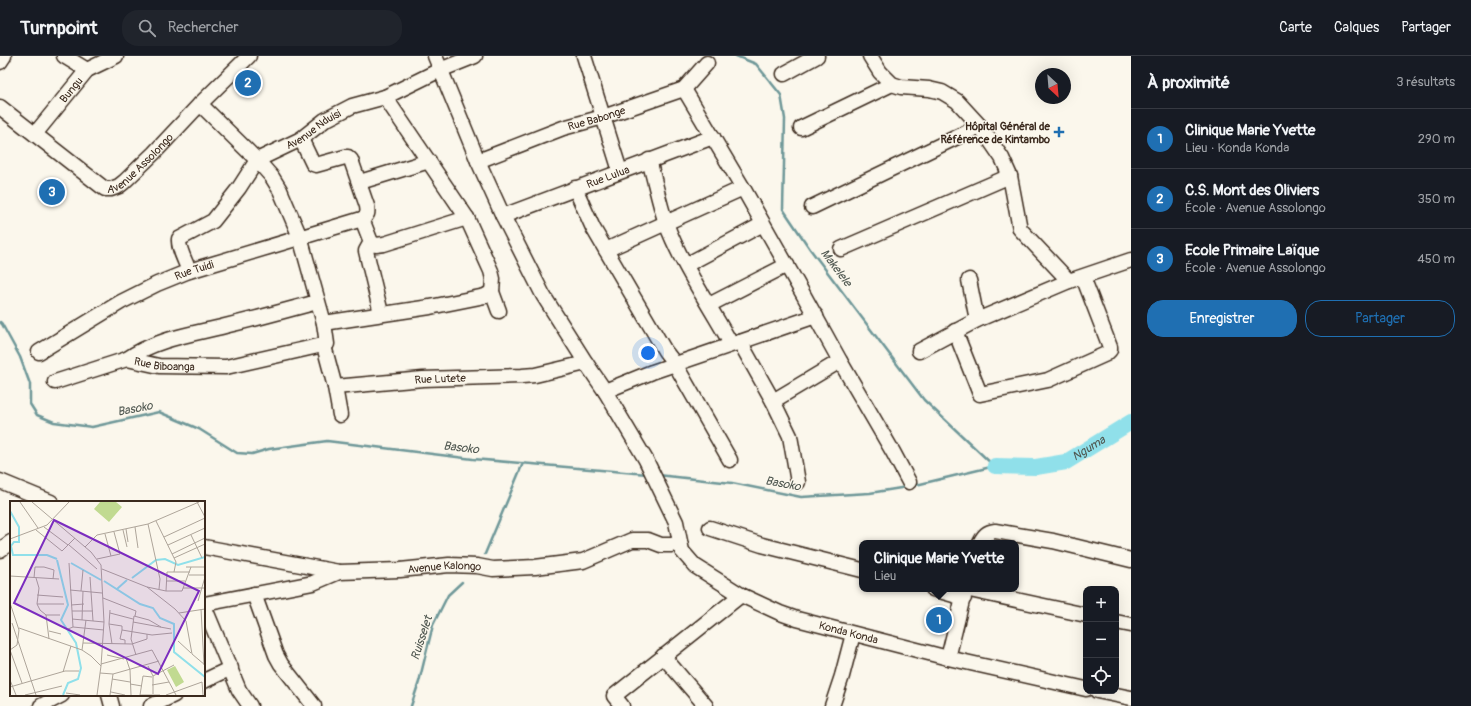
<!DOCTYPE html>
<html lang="fr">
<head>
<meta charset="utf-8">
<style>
	:root { --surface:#171b24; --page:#20242c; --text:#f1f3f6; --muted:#9ea1a6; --line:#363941; --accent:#1f6fb2 }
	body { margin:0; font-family:Pangolin,sans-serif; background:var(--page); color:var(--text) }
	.controls { position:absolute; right:12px; bottom:12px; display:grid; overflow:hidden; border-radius:8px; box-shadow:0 4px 16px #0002 }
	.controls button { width:36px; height:36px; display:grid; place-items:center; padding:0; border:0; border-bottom:1px solid var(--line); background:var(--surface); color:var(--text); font:20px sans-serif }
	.compass { position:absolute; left:1035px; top:12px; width:36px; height:36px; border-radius:50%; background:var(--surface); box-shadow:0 4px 16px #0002; rotate:154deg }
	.you { position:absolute; left:648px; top:297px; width:14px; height:14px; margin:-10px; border:3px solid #fff; border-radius:50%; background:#1a73e8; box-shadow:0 0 0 6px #1a73e833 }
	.badge { display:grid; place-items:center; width:26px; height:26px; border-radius:50%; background:var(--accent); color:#fff; font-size:13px; font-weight:700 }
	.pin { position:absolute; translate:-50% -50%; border:2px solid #fff; box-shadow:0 1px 4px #0006 }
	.popup { position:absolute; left:859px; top:484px; width:160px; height:52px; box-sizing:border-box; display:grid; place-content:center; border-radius:8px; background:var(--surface); filter:drop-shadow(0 1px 3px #0005); font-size:13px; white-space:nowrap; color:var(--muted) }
	.popup b { font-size:15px; color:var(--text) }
	.popup::after { content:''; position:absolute; left:50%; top:100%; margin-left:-8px; border:8px solid transparent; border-top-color:var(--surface) }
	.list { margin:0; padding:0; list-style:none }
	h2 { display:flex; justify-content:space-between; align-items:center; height:52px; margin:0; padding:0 16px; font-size:17px }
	h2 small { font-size:13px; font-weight:400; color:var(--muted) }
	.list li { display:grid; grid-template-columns:26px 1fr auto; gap:12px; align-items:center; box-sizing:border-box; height:60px; padding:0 16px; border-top:1px solid var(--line) }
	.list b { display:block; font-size:15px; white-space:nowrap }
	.list p { margin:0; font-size:13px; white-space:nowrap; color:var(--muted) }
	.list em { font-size:13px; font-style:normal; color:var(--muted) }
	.actions { display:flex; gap:8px; padding:12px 16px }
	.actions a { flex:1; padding:9px 0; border:1px solid var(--accent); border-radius:16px; text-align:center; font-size:14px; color:var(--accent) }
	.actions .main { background:var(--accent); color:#fff }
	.icon { flex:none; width:22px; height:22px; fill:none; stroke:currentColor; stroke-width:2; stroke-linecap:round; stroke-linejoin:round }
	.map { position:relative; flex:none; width:1131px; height:650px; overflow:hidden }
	header { display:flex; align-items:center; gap:24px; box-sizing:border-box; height:56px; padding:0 20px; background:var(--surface); border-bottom:1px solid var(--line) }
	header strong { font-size:19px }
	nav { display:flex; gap:22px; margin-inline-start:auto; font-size:14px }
	.search { width:280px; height:36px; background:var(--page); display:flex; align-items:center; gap:10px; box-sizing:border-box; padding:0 14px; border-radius:16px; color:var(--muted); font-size:15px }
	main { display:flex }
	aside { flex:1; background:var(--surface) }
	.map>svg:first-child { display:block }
</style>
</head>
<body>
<header>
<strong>Turnpoint</strong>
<div class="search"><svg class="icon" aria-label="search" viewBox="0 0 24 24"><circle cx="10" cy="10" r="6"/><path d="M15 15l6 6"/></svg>Rechercher</div>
<nav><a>Carte</a><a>Calques</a><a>Partager</a></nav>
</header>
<main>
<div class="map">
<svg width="1131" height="650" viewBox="0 0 1131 650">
	<rect width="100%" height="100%" fill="#fbf7ec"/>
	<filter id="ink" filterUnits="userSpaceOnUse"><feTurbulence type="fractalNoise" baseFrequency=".025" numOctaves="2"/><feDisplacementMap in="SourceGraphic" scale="8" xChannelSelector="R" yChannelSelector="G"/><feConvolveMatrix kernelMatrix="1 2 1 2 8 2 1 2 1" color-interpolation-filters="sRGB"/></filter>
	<g filter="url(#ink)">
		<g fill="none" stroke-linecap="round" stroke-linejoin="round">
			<path stroke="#6e9798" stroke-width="2.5" d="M736 0 756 8 781 39 785 63 783 153 810 193 924 344 994 410
				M0 266 2 268 20 301 30 328V348L37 359 54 366 92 371 159 356 199 373 237 397 252 398 269 393 327 385 473 403 647 418
				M658 419 732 427 801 441 870 437 907 431
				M912 430 995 410
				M485 498 523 407
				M411 650 419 626 433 569 448 539 462 526"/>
			<path stroke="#90e0ea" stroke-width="16" id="s1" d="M995 410 1036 411 1066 406 1131 366"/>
			<g stroke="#3b2a1e" stroke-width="17">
				<g id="minor">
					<path d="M64 0 87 14"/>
					<path id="s2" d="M435 0 478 105 503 160 543 239 586 307 605 335 646 404 676 466 682 495 695 510 741 539 780 557 797 563 948 602 1086 633"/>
					<path d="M584 0 620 115"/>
					<path d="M870 0 880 16 892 28 901 31 929 33 942 36 957 45 980 70 1002 102 1010 120 1020 173 1069 225"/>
					<path d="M0 6 4 0"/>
					<path d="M784 18 817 0"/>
					<path d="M684 33 743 132 803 238 840 305 893 396 909 426"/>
					<path d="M385 41 467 162 491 215 493 223 492 236 499 255"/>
					<path id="s3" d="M0 51 101 130 105 133H111L119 130 124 126 154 97 200 48 249 0"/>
					<path d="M801 72 892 28"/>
					<path id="s4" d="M35 78 87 14 116 0"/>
					<path d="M649 104C655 125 659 147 666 167 681 208 710 250 731 288"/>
					<path id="s5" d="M478 105 563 72 603 61 684 33 707 7"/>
					<path d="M360 126 429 105"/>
					<path d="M575 132 593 172 665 295 675 308 730 404"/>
					<path d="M812 151 980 70"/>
					<path id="s6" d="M503 160 713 81"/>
					<path d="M362 163 371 186 376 189 384 188 467 162"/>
					<path d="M371 186 366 195 381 257"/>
					<path d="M841 193 1010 120"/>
					<path d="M606 194 743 132"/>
					<path d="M686 209 763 168"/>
					<path id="s7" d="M189 215C186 206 178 193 179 183L213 165 239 132 257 104 301 83 325 64 352 50 385 41 440 14 475 0"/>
					<path d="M969 224 977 264"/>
					<path d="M709 249 787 209"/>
					<path d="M324 267 430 251 485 240 492 236"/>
					<path d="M955 275 980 338 1048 324 1106 298 1110 294V291L1083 221"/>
					<path d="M740 286 773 345 790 380 798 426"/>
					<path id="s8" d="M324 290 335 331 423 323 522 320 535 319 586 307"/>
					<path d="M919 295 977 264 1069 225 1131 204"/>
					<path id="s9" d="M39 296 121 246 157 228 189 215 362 163C368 159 368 157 367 150L351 104 348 101H345L316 109 313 108 301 83"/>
					<path id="s10" d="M127 303 159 310 226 311 327 288 324 267 300 181 280 134 272 121 257 104 200 48"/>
					<path d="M55 326 127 303C155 283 193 278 225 270 256 263 287 254 317 246"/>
					<path d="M335 331 340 359"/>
					<path d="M605 335 652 316 816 260"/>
					<path d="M773 345 840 305"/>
					<path d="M0 425 51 446"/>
					<path d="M710 472 762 489 862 514"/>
					<path d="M980 487C984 479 987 476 995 475L1053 485 1131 504"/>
					<path id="s11" d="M204 491 339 516 400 514 449 509 477 510 493 513 535 511 583 505 632 484H648L661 489H671L680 487"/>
					<path d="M0 494 11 486"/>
					<path d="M933 533 964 542"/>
					<path d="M965 533 1086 559"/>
					<path d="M254 538 276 599 281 608 314 650"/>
					<path d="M204 548 313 527 339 516"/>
					<path d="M204 550 239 634 250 650"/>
					<path d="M1116 566 1131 569"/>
					<path d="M663 600 706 650"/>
					<path d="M948 602 965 533"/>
					<path d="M204 625 231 612"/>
					<path d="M1097 635 1131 642"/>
					<path d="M109 639 112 650"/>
					<path d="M41 650 62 639"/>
					<path d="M151 650 174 639"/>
					<path d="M622 650 614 640 741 539"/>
					<path d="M832 650 842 620 853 578"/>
				</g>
			</g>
			<use href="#minor" stroke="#fbf7ec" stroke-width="14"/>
		</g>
	</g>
	<path fill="#1f6fb2" stroke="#fbf7ec" stroke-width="1.5" d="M1057 70h4v4h4v4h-4v4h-4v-4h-4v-4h4z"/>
	<g text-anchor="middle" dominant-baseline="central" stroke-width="3" stroke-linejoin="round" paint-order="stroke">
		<g font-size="11" fill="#3b2a1e" stroke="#fbf7ec">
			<text stroke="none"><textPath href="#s4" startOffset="57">Bungu</textPath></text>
			<text stroke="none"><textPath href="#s5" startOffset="126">Rue Babonge</textPath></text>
			<text stroke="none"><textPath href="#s7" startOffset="212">Avenue Nduisi</textPath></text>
			<text stroke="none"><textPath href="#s3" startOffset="178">Avenue Assolongo</textPath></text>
			<text stroke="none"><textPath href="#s6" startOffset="112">Rue Lulua</textPath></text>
			<text stroke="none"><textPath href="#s9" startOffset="176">Rue Tuidi</textPath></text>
			<text stroke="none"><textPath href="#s10" startOffset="38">Rue Biboanga</textPath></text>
			<text stroke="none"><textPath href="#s8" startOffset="148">Rue Lutete</textPath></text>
			<text stroke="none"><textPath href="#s11" startOffset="243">Avenue Kalongo</textPath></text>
			<text stroke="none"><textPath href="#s2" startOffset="744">Konda Konda</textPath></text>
		</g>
		<g font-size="11" font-weight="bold" fill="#3b2a1e" stroke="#fbf7ec" text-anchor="end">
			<text x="1050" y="70">Hôpital Général de<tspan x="1050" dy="13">Référence de Kintambo</tspan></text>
		</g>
		<g font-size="12" font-style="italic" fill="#505851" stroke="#fbf7ec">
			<text transform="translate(836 212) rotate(53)">Makelele</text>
			<text transform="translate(135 353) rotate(-11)">Basoko</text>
			<text transform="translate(461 392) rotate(6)">Basoko</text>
			<text stroke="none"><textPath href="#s1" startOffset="98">Nguma</textPath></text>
			<text transform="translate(783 428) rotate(10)">Basoko</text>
			<text transform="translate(422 582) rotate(-72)">Ruisselet</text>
		</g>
	</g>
	<g transform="translate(10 445)">
		<rect width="195" height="195" fill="#fbf7ec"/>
		<path d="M90 1H106L112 6 99 21 84 8ZM165 165 174 181 166 186 157 169Z" fill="#c1da91"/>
		<path fill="none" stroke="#90e0ea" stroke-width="2" d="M0 10 9 26V41H4L1 45 3 54H37L47 58M47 59 58 104 51 119 66 142 71 167 68 178 58 182 53 194M61 62 91 79M122 77 146 59 155 58 168 64 195 56M94 80 130 103 143 107 150 117 164 123V151L195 176M107 88 117 79"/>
		<path fill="none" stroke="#aea59a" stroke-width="1" d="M10 1 28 27M22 1 81 51 91 64 94 121 91 165M187 1 195 16M146 20 166 61 164 71M138 23 150 78 149 88M34 26 58 44M125 26 128 47M116 28 118 41M26 29 52 50 65 37M113 29 117 46M95 33 101 55M181 34 192 57M154 36 195 17M0 38 37 24 59 1M59 44 87 68M158 44 195 27M75 46 87 34 138 23 189 1M162 53 195 37M164 57 195 43M87 58 110 53 104 31M59 62 63 126M176 66H195M92 68 137 86 165 108 176 120 182 153 195 164M179 74H195M0 75 49 78M80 76 83 120M24 77 25 66H34L44 69 43 78M26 77 29 87 27 103 30 109 36 114 39 138M157 80H175M137 86 156 90H172L181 66M173 87H195M60 89 92 92M71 90 73 69M156 90 157 71H180M27 94 53 96M93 97 126 110 125 115M188 100 195 76M0 102 9 129 7 144 0 149M27 103H54M61 104 74 103M191 108 194 164M100 109 99 123 102 143M62 110H83M100 112 123 118M169 112 195 108M36 114H50M62 118 94 121M72 119 73 90M123 121 161 128M2 122 26 194M99 123 112 125V129M9 127 72 149 81 155 91 165 87 194M58 128 63 126 94 129M112 129 142 134 162 132M112 129 110 138 115 139V143M39 130 51 133M168 140 181 152M73 142 122 143 137 138V133M0 149 12 182M72 149 76 119M97 154 114 158M126 154 121 138 124 115 139 119 151 126M116 157 120 169 121 194M91 163 142 149 166 194M138 165 143 175V193M53 171 61 145M90 172 103 173 149 160M143 175 164 164M142 176 133 175 130 194H150M102 178 120 181M0 179 6 194M120 183 132 185M142 184 159 181M0 186 55 170H69M101 191 115 194M56 192 70 194M15 194 52 185M100 194 103 173M156 194 192 181 193 194"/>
		<path fill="#7b2cbf" fill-opacity="0.15" stroke="#7b2cbf" stroke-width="2" d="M44 19 189 90 148 173 4 102Z"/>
		<rect width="195" height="195" fill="none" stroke="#3b2a1e" stroke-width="2"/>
	</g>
</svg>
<div class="controls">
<button>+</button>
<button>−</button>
<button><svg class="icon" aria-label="locate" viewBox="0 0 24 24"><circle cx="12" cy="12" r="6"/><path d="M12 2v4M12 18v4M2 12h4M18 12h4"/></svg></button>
</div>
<svg class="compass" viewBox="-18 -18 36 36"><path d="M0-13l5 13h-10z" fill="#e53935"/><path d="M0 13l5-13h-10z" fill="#9ea1a6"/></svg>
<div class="you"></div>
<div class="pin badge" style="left:939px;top:564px">1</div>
<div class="popup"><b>Clinique Marie Yvette</b>Lieu</div>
<div class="pin badge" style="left:248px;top:27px">2</div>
<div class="pin badge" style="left:52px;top:136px">3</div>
</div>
<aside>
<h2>À proximité<small>3 résultats</small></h2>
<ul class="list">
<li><span class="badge">1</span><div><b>Clinique Marie Yvette</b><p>Lieu · Konda Konda</p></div><em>290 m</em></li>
<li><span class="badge">2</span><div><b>C.S. Mont des Oliviers</b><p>École · Avenue Assolongo</p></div><em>350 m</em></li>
<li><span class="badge">3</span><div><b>Ecole Primaire Laïque</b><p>École · Avenue Assolongo</p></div><em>450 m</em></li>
</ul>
<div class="actions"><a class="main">Enregistrer</a><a>Partager</a></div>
</aside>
</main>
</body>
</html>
